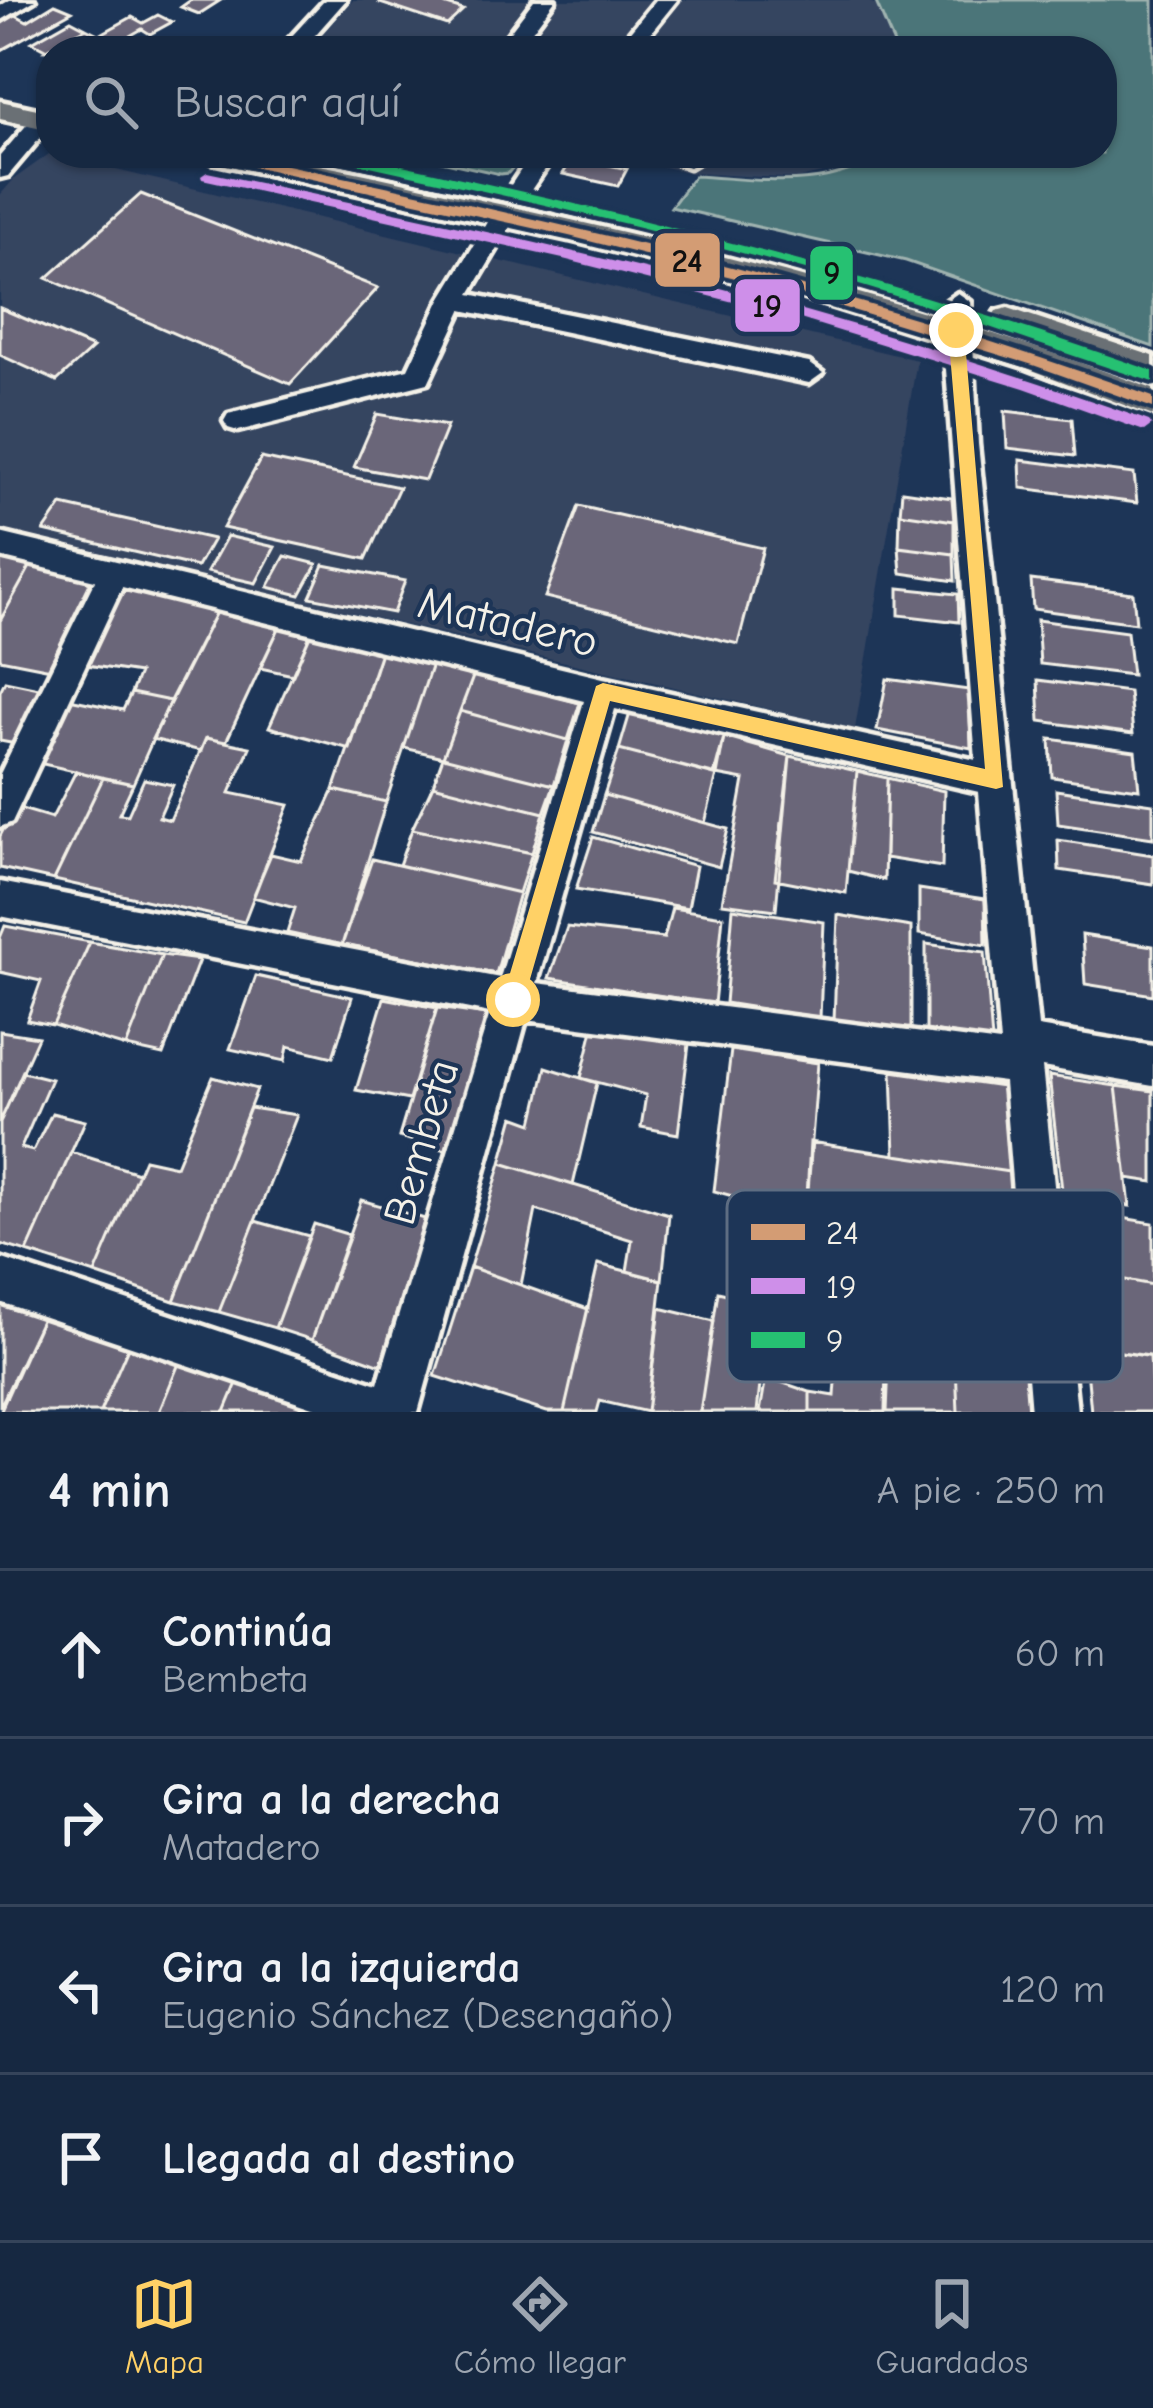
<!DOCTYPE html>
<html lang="es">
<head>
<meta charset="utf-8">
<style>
	:root { --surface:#162841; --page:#1f3048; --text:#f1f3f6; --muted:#9ea6b1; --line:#35445a; --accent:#ffd166 }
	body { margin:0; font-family:"Comic Neue",sans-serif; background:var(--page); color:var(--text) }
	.stop { position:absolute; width:36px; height:36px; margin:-27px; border:9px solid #ffd166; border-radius:50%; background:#fff }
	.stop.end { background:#ffd166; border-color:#fff; box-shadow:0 3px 12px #0008 }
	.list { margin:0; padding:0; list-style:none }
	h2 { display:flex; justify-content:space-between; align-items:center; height:156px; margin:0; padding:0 48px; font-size:51px }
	h2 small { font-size:39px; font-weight:400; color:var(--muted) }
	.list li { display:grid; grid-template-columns:78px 1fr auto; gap:36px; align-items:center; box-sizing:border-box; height:168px; padding:0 48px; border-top:3px solid var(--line) }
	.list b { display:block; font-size:45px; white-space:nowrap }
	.list p { margin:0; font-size:39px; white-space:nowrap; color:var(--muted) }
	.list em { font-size:39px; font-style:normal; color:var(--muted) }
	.icon { flex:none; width:66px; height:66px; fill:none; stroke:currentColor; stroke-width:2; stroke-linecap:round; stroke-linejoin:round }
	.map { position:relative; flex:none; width:1153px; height:1412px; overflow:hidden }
	.search { position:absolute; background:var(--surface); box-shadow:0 3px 9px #0004; left:36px; right:36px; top:36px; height:132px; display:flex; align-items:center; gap:30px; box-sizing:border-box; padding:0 42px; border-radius:48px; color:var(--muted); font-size:45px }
	.sheet { height:828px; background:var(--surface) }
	nav { display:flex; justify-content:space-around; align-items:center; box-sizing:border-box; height:168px; border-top:3px solid var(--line); background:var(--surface); font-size:33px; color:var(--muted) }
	nav a { display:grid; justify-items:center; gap:6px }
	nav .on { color:var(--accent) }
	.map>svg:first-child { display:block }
</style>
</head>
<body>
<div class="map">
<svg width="1153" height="1412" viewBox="0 0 1153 1412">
	<rect width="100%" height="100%" fill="#1d3557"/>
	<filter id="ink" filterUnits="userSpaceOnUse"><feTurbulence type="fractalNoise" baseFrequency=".00833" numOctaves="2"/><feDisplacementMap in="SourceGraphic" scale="24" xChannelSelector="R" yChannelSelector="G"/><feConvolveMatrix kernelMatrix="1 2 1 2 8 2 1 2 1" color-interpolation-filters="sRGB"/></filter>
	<g filter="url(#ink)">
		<path fill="#344461" d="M353 0H866L876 5 895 51H308Z
			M602 153H874L860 164 796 179 691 173Z
			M49 154 917 360 855 729 0 531V195L14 179Z"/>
		<path fill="#4c7579" stroke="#a0b3b0" stroke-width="3" d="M875 0H1153V347L906 261 671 207 694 176C758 179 827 193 882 153H1102V51H897Z
			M405 153H526L508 173 500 174Z"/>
		<path fill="#6b6679" stroke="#f4f1e8" stroke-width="3" d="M191 0H221L199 14 181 7Z
			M384 0H431L463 10 447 25 380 3Z
			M55 4 72 11 0 51V20L12 13 27 21Z
			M158 15 172 22 150 34 142 29 119 42 103 33 132 17 143 23Z
			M71 20 86 28 47 50 32 42Z
			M86 28 98 34 67 51 46 50Z
			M573 157 627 169 618 186 563 174Z
			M141 194 378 288 290 384 47 278Z
			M0 308 93 348 57 381 0 355Z
			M1005 411 1072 419 1075 456 1007 448Z
			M377 414 447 426 425 480 354 467Z
			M261 458 399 487 366 559 223 528Z
			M1020 460 1134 474 1137 503 1021 488Z
			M902 491 952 498 954 521 900 513Z
			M62 505 213 539 197 567 44 531Z
			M579 506 763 548 738 644 545 597Z
			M900 513 954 521V554L899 547Z
			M227 536 275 547 256 583 207 572Z
			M899 547 954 554 955 581 901 573Z
			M285 556 317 564 300 595 268 587Z
			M0 558 31 565 0 621Z
			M31 565 97 579 51 669 0 659V621Z
			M324 565 405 581 393 613 310 597Z
			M1031 580 1133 593 1136 623 1033 609Z
			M122 588 217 610 170 701 131 693 139 673 87 665Z
			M899 588 958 594 959 622 899 615Z
			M217 610 280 626 226 742 206 738 201 751 152 739Z
			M1037 620 1127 632 1132 675 1040 664Z
			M280 626 311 633 293 675 260 668Z
			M311 633 381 652 350 749 269 727Z
			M381 652 432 664 386 802 334 790Z
			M432 664 474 674 443 757 404 748Z
			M474 674 580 703 568 740 460 711Z
			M887 679 969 690 971 748 877 730Z
			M1038 680 1129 692 1133 734 1040 721Z
			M5 681 44 689 16 744 0 741V691Z
			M131 693 170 701 133 784 34 762 69 699 123 710Z
			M460 711 568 740 554 785 443 757Z
			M630 713 724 737 714 775 619 750Z
			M724 737 790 756 776 910 722 903 744 780 717 775Z
			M206 738 250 747 230 793 289 805 244 922 54 880 103 778 133 784 119 814 128 815 144 779 173 785 159 817 170 820Z
			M1050 739 1135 751 1139 789 1052 777Z
			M619 750 717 775 705 823 604 795Z
			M790 756 857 771 846 893 775 879Z
			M443 757 554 785 544 813 433 785Z
			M76 771 103 778 54 880 0 868V836L15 807 52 818Z
			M857 771 887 778 884 880 848 871Z
			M887 778 944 791 942 867 885 858Z
			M433 785 544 813 532 853 412 829Z
			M334 790 386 802 342 945 287 933 295 908 253 897 271 854 301 861Z
			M1056 790 1153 804V838L1058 824Z
			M604 795 728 829 719 867 593 832Z
			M412 829 532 853 519 893 399 865Z
			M593 837 696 866 688 908 576 889Z
			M1058 840 1153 855V884L1059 870Z
			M372 859 519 893 496 974 342 945Z
			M919 889 985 899 986 945 919 934Z
			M672 908 723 916 714 1004 549 978 567 927 664 938Z
			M733 908 824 922 820 1018 725 1003Z
			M838 915 911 927V1030L834 1021Z
			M5 926 90 942 53 1025 27 1020 41 981 0 972V938Z
			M1082 935 1153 946V995L1085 984Z
			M90 942 162 955 126 1047 53 1025Z
			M926 944 985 952 992 1041 926 1030Z
			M162 955 199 960 163 1055 126 1047Z
			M256 976 352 997 333 1057 288 1046 285 1061 230 1049Z
			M384 998 437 1008 409 1100 356 1090Z
			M437 1008 487 1015 446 1150 399 1137Z
			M594 1025 689 1044 678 1134 641 1127 646 1095 581 1078Z
			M0 1031 38 1037 0 1122Z
			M731 1050 818 1063 806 1216 714 1191Z
			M546 1067 597 1083 573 1185 501 1163 514 1116 533 1123Z
			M892 1071 1002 1087 1009 1172 895 1155Z
			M23 1072 51 1079 21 1148 33 1151 52 1113 85 1121 27 1252 0 1244V1122Z
			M1049 1076 1116 1086 1130 1206 1063 1199Z
			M213 1077 257 1089 174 1301 95 1274 144 1159 176 1166Z
			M1116 1086 1153 1091V1182L1127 1178Z
			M250 1108 297 1115 219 1312 174 1301Z
			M810 1142 1009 1172 1017 1261 806 1216Z
			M71 1152 138 1173 95 1274 27 1252Z
			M501 1163 669 1214 662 1280 627 1271 632 1240 536 1210 521 1285 470 1267Z
			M361 1200 425 1219 381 1365 312 1340Z
			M1067 1209 1153 1223V1285L1075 1271Z
			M255 1221 309 1236 275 1328 219 1312Z
			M314 1224 350 1235 312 1340 275 1328Z
			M847 1224 889 1232 885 1412H810V1392L835 1396Z
			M598 1264 662 1280 647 1412 600 1401 597 1412H564Z
			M893 1264 923 1267 927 1309 954 1318 958 1412H887Z
			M470 1267 588 1309 564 1412H547L435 1376Z
			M1075 1271 1153 1285V1357L1085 1347Z
			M718 1292 769 1304 757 1412H700Z
			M0 1299 44 1314 0 1407Z
			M660 1308 714 1321 700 1412H647Z
			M44 1314 129 1345 100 1412H0Z
			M954 1318 1025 1328 1031 1412H958Z
			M129 1345 180 1361 159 1412H100Z
			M1085 1347 1150 1356 1153 1412H1091Z
			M180 1361 237 1383 225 1412H159Z
			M766 1377 810 1392V1412H760Z
			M237 1383 302 1404 300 1412H225Z"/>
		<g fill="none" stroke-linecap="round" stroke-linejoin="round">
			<g stroke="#f4f1e8" stroke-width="9">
				<path id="minor" d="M10 0H35L0 21V6Z
					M325 0H346L301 51H278Z
					M534 0H555L517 51H495Z
					M656 0H677L636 51H614Z
					M51 104V125L8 176 0 178V156L43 106Z
					M532 153H556L527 196H511L507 191Z
					M650 153H690L701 160 689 167Z
					M505 207 517 215 470 294 809 363 823 373 809 383 462 310 428 383 238 431 228 428 224 421 228 414 408 369 441 299 496 209Z
					M958 293 971 302 978 444 1038 1027 1153 1046V1086L1042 1067 1077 1412H1031L1004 1082 526 1020 418 1412H328L0 1302V1258L378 1384 490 1013 0 916V882L500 978 584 701 122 587 12 822 0 827V774L95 580 0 557V533L603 678 976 760 943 330 945 302ZM615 709 979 792 1000 1043 537 983Z"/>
			</g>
			<g stroke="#f4f1e8" stroke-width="9">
				<path id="major" d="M0 101 51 112V130L0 119Z
					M197 153C297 153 396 182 494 203 718 251 938 309 1153 389V416L1027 368 801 297 569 240 212 162Z
					M1008 308 1153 356V381L996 327 991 319 996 311Z"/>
			</g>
			<use href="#minor" fill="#1d3557" fill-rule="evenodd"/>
			<use href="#major" fill="#6b7074" fill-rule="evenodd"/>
			<g stroke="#1d3557" stroke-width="9">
				<path id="bus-1" d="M206 153H230C423 194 616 234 806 287 924 319 1039 356 1153 397V408L1033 365 803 295 569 236 212 157Z"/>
			</g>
			<g stroke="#1d3557" stroke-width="9">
				<path id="bus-2" d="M207 172C406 214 606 255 802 310 919 343 1035 380 1149 421L1152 425 1144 431 1024 388 797 318 563 259 202 179 201 176Z"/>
			</g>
			<g stroke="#1d3557" stroke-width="9">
				<path id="bus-3" d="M322 153H346C620 211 889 277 1153 371V382C1049 349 947 310 842 280 672 232 500 194 328 157Z"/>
			</g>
			<use href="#bus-1" fill="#d39c74" fill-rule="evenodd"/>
			<use href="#bus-2" fill="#ce8fe9" fill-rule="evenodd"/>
			<use href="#bus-3" fill="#26c172" fill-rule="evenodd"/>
		</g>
	</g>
	<path fill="#ffd166" d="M956 325 964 330 1003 787 996 789 610 701 524 1000 521 1008H505L502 1000 596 686 603 683 985 769 948 330Z"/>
	<g text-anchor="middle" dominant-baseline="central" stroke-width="9" stroke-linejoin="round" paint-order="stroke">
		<g font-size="45" fill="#f4f1e8" stroke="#1d3557">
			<text transform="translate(508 622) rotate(13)">Matadero</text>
			<text transform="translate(421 1142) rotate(-74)">Bembeta</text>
		</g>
	</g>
	<rect x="727" y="1190" width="396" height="192" rx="18" fill="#1d3557" stroke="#5e6d82" stroke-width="3"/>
	<rect x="751" y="1224" width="54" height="16" fill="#d39c74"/>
	<rect x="751" y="1278" width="54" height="16" fill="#ce8fe9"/>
	<rect x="751" y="1332" width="54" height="16" fill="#26c172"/>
	<g font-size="33" fill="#f4f1e8">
		<text x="826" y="1244">24</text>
		<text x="826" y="1298">19</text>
		<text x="826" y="1352">9</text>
	</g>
	<g stroke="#1d3557" stroke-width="4.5">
		<rect x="653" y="231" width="69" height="58" rx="12" fill="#d39c74"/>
		<rect x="808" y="244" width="47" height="58" rx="12" fill="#26c172"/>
		<rect x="733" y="277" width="69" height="57" rx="12" fill="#ce8fe9"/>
	</g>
	<g font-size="33" text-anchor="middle" font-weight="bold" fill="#111">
		<text x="687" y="272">24</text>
		<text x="832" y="284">9</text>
		<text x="767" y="317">19</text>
	</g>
</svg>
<div class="stop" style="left:513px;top:1000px"></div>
<div class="stop end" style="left:956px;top:330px"></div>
<div class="search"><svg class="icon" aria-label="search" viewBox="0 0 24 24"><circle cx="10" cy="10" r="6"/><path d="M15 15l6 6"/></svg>Buscar aquí</div>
</div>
<section class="sheet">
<h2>4 min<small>A pie · 250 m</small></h2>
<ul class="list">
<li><svg class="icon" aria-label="ahead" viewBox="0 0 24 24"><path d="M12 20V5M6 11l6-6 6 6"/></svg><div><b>Continúa</b><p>Bembeta</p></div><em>60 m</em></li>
<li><svg class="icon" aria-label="right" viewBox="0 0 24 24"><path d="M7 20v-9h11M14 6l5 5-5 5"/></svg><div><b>Gira a la derecha</b><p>Matadero</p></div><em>70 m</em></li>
<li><svg class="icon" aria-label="left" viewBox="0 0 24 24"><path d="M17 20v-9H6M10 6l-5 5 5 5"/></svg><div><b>Gira a la izquierda</b><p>Eugenio Sánchez (Desengaño)</p></div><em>120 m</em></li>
<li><svg class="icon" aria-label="arrive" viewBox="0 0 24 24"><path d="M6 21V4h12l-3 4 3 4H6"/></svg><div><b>Llegada al destino</b></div></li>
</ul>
</section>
<nav>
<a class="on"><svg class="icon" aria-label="map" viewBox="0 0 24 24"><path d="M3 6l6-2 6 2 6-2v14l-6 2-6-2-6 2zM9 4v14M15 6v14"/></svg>Mapa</a>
<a><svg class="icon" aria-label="directions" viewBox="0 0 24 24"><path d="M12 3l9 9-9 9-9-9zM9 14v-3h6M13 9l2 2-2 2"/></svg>Cómo llegar</a>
<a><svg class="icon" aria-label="saved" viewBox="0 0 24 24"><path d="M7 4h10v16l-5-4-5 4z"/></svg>Guardados</a>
</nav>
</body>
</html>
